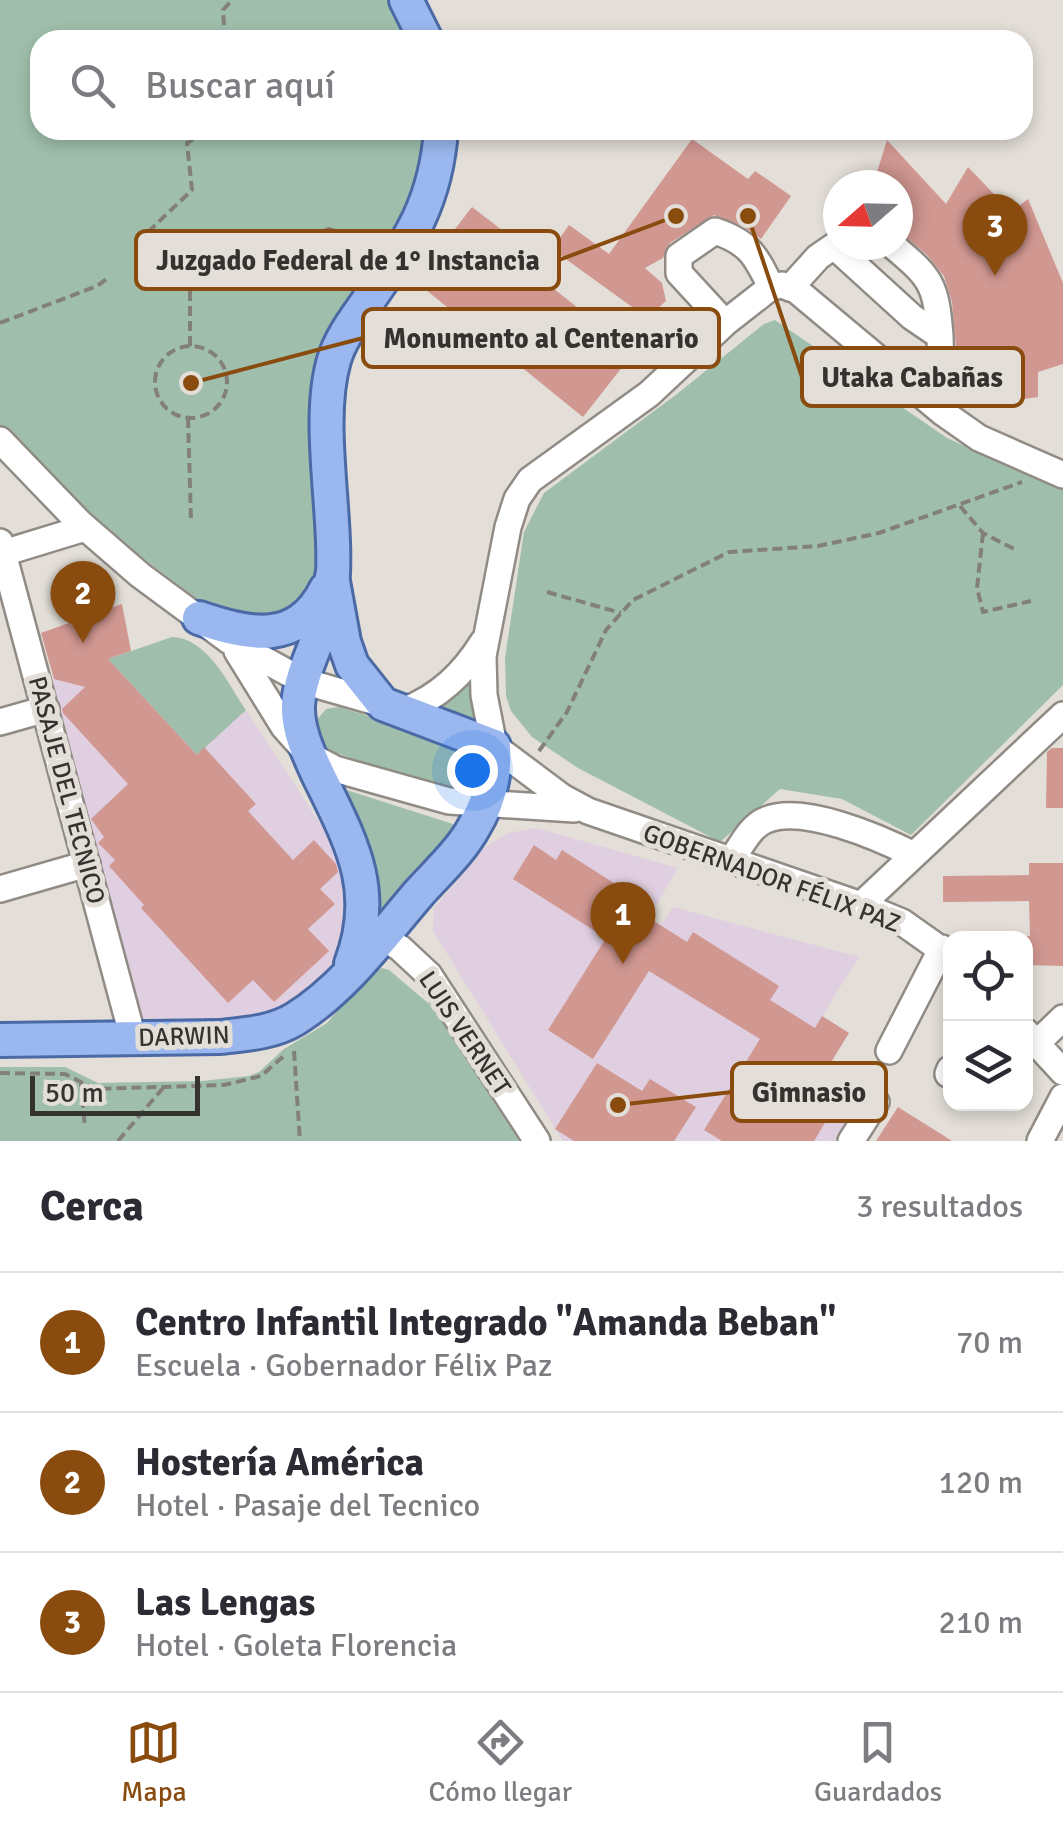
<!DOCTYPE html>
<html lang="es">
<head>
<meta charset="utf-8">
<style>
	:root { --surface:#fff; --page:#f7f7f7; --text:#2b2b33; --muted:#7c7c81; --line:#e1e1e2; --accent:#894c0e }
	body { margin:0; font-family:Signika,sans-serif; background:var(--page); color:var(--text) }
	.controls { position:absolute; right:30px; bottom:30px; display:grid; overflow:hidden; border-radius:20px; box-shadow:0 5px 15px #0003 }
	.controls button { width:90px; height:90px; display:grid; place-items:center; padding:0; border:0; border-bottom:2px solid var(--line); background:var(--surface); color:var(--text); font:50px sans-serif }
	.compass { position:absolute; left:823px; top:170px; width:90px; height:90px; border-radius:50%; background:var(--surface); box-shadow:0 5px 15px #0003; rotate:250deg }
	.scale { position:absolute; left:30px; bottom:25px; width:170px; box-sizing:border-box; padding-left:10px; border:5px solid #353330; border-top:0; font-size:28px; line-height:35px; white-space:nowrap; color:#353330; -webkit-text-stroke:8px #e3ded7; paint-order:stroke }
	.you { position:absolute; left:472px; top:770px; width:35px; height:35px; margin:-25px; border:8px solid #fff; border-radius:50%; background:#1a73e8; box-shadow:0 0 0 15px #1a73e833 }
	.badge { display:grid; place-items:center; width:65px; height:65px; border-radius:50%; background:var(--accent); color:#fff; font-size:32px; font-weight:700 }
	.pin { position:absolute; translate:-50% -82px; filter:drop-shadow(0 2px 5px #0008) }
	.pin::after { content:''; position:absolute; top:52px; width:35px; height:30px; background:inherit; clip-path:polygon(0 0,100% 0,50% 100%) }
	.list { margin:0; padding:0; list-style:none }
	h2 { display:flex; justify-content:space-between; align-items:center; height:130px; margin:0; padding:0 40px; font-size:42px }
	h2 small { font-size:32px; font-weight:400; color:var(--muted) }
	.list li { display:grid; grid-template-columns:65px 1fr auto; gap:30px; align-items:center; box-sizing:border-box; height:140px; padding:0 40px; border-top:2px solid var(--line) }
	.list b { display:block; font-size:38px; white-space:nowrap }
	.list p { margin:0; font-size:32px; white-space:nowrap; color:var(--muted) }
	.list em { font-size:32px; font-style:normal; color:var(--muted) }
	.icon { flex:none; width:55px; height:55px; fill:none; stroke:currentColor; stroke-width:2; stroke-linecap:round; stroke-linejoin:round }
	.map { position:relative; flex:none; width:1063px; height:1141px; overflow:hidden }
	.search { position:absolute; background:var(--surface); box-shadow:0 5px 15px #0003; left:30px; right:30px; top:30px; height:110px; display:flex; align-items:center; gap:25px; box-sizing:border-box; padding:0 35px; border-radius:30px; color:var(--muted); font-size:38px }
	.sheet { height:550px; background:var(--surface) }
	nav { display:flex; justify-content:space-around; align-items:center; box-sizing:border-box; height:140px; border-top:2px solid var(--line); background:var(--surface); font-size:28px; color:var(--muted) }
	nav a { display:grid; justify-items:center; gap:5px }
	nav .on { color:var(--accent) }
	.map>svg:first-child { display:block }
</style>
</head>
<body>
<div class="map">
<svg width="1063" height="1141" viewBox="0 0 1063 1141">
	<rect width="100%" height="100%" fill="#e3ded7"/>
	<path fill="#e0cfe0" d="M108 659 197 754 246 710 334 845 346 876 347 908 337 955 318 984 305 997 259 1021 143 1027 52 679Z
		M536 828 678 868 649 917 661 925 673 907 859 957 822 1016 849 1033 830 1064 868 1088 835 1141H563L433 931 434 908 486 846 508 833Z"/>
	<path fill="#9fbfac" d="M0 0H394L412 40H40V130H429L415 202 336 326 320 559C313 588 302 602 277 618L212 610 104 529 0 427Z
		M775 320 947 438 1063 490V685L911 835 842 799 780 789 720 842 578 768 532 737 511 711 506 696 505 658 524 532 544 493 677 394 764 324Z
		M172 637C208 638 228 684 246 710L197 755 108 659Z
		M476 659 482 722 433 707Z
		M339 707 462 745 478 761 475 783 465 792 454 793 325 749 319 744 314 723 326 709Z
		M337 787 453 824 450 835 396 894 375 927C388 877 368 826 337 787Z
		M382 968 389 970 434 1008 519 1141H0V1067H65L98 1083 202 1081 249 1076 259 1072 284 1049 327 1023 369 974Z"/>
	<path fill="#d19791" d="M692 139 748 179 755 171 791 196 761 239 743 226 714 215 670 243 663 258 645 268 662 283 666 301 656 310 639 312 552 249 569 225 609 254Z
		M887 140 946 204 968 167 1011 212 1028 199 1063 283V364L1038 372V397L973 406 957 356 952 302 944 276 927 255 898 230V185H873Z
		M472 207 516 241 507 252 634 352 583 417 415 281Z
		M122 604 131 651 108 659 197 755 204 747 256 804 248 811 293 860 314 840 336 864 338 872 320 889 335 904 308 929 329 951 274 1002 253 980 228 1003 141 908 144 905 109 866 115 860 98 843 104 837 91 819 128 784 63 713 62 709 85 687 54 679 41 633Z
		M1052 748H1063V808H1046L1047 752Z
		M534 845 556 860 562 850 628 892 622 901 687 942 693 932 779 986 770 1000 815 1028 822 1016 849 1033 830 1064 852 1078 814 1141H722L704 1130 760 1039 649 971 593 1059 548 1030 606 938 513 879Z
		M1029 863H1063V966L1026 965V936H1030L1029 901 943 902V876L1029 875Z
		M597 1063 642 1091 650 1079 696 1107 674 1141H574L555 1129Z
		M898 1107 952 1141H876Z"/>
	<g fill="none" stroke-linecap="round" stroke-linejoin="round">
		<g stroke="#908b84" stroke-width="30">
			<path id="minor" d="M892 245C931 278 936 283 940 336
				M790 288 818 257 834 246 912 317 940 336 942 412
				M725 323 679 273V256L715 231C749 242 756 256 771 287
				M0 440 80 523 140 575 228 640 303 681 383 704
				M0 542 133 1038
				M0 554 85 528
				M237 651 284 727 309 755 335 769 449 801 574 809
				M403 711C439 697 463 674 483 642
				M0 722 46 709
				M731 860C741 847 750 826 766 820 803 804 880 838 914 855
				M0 889 87 864
				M861 905 1063 715
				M381 937 400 948 429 975 537 1141
				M950 956 902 922 861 905 588 811 562 797 494 746 484 695 483 656 508 527 517 499 530 480 649 394 725 323 771 287 782 285 796 290 942 412 979 438 1063 475
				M1026 1032 1063 1072
				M1036 1044 1063 1018
				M889 1051 942 948
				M948 1074 950 1069
				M851 1141 876 1102
				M1040 1141 1063 1097"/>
		</g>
		<g stroke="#4b6aa5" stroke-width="38">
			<path id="major" d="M406 0 426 40
				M199 618C249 635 297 646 326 589
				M351 964C380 887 349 839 316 770 307 750 297 728 298 705 301 665 328 628 332 588 339 519 315 425 334 360 341 336 358 316 372 295 411 239 436 200 441 130
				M0 1040 220 1037C245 1034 272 1033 295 1019 344 989 382 936 419 893 438 872 461 851 474 827 489 802 496 775 494 746L383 704 352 665 344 642 332 576"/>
		</g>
		<path stroke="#83807b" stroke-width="4" stroke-dasharray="10 5" stroke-linecap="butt" d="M225 40 223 10 232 0
			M148 232 192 190 187 143 208 130
			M219 269C300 285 272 245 329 229L376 243
			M0 323 97 286 109 277
			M190 346V284
			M155 382a36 36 0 1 1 72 0a36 36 0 1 1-72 0Z
			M188 418 191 520
			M960 506 983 533 1016 550
			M983 533 977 588 983 612 1031 601
			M547 592 621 613
			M539 751 567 712 606 630 633 600 729 552 818 546 879 533 1022 482
			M294 1051 300 1141
			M0 1073 65 1074 95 1089 224 1085 261 1076 286 1054
			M81 1083 85 1128
			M118 1141 163 1088"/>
		<use href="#minor" stroke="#fff" stroke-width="25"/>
		<use href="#major" stroke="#9ab7ef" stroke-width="32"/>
	</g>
	<g text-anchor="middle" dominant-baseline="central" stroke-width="10" stroke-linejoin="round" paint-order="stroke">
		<g font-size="25" fill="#353330" stroke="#e3ded7">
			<text transform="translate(67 790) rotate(75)">PASAJE DEL TECNICO</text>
			<text transform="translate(772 878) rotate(20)">GOBERNADOR FÉLIX PAZ</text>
			<text transform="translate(465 1033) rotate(56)">LUIS VERNET</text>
			<text transform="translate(184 1036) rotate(-2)">DARWIN</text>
		</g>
	</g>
	<path fill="none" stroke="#894c0e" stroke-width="4" d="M676 216L559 260M191 383L363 338M748 216L802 377M618 1105L732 1092"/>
	<g fill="#894c0e" stroke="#e3ded7" stroke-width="4">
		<circle cx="676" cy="216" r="10"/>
		<circle cx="191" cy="383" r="10"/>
		<circle cx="748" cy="216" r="10"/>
		<circle cx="618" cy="1105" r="10"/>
	</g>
	<g fill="#e3ded7" stroke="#894c0e" stroke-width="4">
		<rect x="136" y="231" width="423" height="58" rx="10"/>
		<rect x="363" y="309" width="356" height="58" rx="10"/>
		<rect x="802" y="348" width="221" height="58" rx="10"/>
		<rect x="732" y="1063" width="154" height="58" rx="10"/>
	</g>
	<g font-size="28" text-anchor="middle" font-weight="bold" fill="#353330">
		<text x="348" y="270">Juzgado Federal de 1° Instancia</text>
		<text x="541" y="348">Monumento al Centenario</text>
		<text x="912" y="387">Utaka Cabañas</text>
		<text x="809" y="1102">Gimnasio</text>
	</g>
</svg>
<div class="controls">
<button><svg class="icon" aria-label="locate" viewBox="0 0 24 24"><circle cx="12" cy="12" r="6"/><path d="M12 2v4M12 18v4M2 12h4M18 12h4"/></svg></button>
<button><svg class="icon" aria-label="layers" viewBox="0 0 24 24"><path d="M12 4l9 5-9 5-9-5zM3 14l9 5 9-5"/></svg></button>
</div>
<svg class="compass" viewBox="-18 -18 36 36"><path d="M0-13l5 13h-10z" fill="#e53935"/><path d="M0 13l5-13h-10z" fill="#7c7c81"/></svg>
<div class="scale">50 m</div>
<div class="you"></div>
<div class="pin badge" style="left:623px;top:964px">1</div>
<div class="pin badge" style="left:83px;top:643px">2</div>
<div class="pin badge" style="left:995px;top:276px">3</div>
<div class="search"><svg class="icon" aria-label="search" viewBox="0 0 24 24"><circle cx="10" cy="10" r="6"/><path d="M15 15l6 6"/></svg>Buscar aquí</div>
</div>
<section class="sheet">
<h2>Cerca<small>3 resultados</small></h2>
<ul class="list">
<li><span class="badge">1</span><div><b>Centro Infantil Integrado &quot;Amanda Beban&quot;</b><p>Escuela · Gobernador Félix Paz</p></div><em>70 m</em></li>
<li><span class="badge">2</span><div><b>Hostería América</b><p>Hotel · Pasaje del Tecnico</p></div><em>120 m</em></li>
<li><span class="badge">3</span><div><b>Las Lengas</b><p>Hotel · Goleta Florencia</p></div><em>210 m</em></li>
</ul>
</section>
<nav>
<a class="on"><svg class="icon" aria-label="map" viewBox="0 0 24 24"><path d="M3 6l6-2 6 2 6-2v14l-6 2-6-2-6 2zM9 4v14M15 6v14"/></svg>Mapa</a>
<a><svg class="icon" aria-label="directions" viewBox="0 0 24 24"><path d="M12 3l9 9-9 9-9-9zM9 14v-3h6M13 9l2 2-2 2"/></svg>Cómo llegar</a>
<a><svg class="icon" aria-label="saved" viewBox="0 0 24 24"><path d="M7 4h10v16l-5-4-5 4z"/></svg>Guardados</a>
</nav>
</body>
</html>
